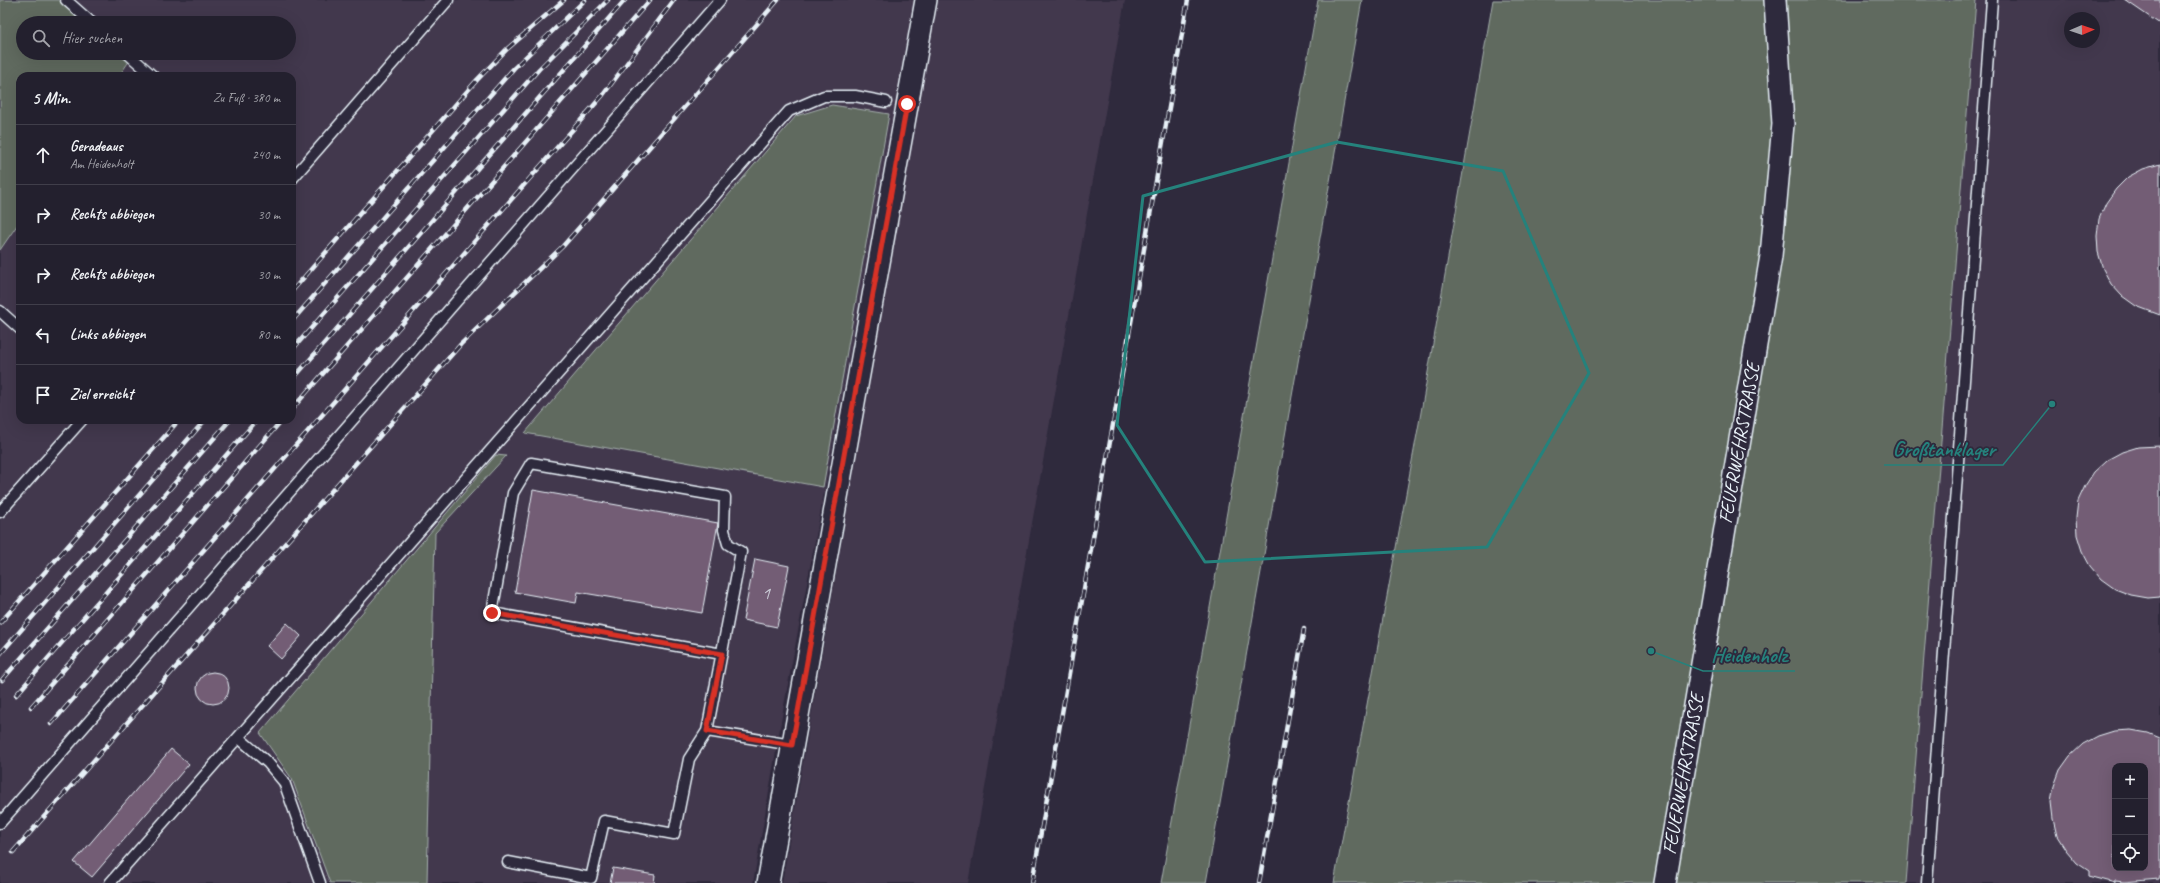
<!DOCTYPE html>
<html lang="de">
<head>
<meta charset="utf-8">
<style>
	:root { --surface:#23202e; --page:#2f2d3a; --text:#f1f3f6; --muted:#a3a3aa; --line:#403e4a }
	body { margin:0; font-family:Caveat,sans-serif; background:var(--page); color:var(--text) }
	.controls { position:absolute; right:12px; bottom:12px; display:grid; overflow:hidden; border-radius:8px; box-shadow:0 4px 16px #0002 }
	.controls button { width:36px; height:36px; display:grid; place-items:center; padding:0; border:0; border-bottom:1px solid var(--line); background:var(--surface); color:var(--text); font:20px sans-serif }
	.compass { position:absolute; left:2064px; top:12px; width:36px; height:36px; border-radius:50%; background:var(--surface); box-shadow:0 4px 16px #0002; rotate:88deg }
	.stop { position:absolute; width:12px; height:12px; margin:-9px; border:3px solid #d93025; border-radius:50%; background:#fff }
	.stop.end { background:#d93025; border-color:#fff; box-shadow:0 1px 4px #0008 }
	.list { margin:0; padding:0; list-style:none }
	h2 { display:flex; justify-content:space-between; align-items:center; height:52px; margin:0; padding:0 16px; font-size:17px }
	h2 small { font-size:13px; font-weight:400; color:var(--muted) }
	.list li { display:grid; grid-template-columns:26px 1fr auto; gap:12px; align-items:center; box-sizing:border-box; height:60px; padding:0 16px; border-top:1px solid var(--line) }
	.list b { display:block; font-size:15px; white-space:nowrap }
	.list p { margin:0; font-size:13px; white-space:nowrap; color:var(--muted) }
	.list em { font-size:13px; font-style:normal; color:var(--muted) }
	.icon { flex:none; width:22px; height:22px; fill:none; stroke:currentColor; stroke-width:2; stroke-linecap:round; stroke-linejoin:round }
	.map { position:relative; flex:none; width:2160px; height:883px; overflow:hidden }
	.search { position:absolute; background:var(--surface); box-shadow:0 4px 16px #0002; left:16px; top:16px; width:280px; height:44px; display:flex; align-items:center; gap:10px; box-sizing:border-box; padding:0 14px; border-radius:22px; color:var(--muted); font-size:15px }
	.panel { position:absolute; background:var(--surface); box-shadow:0 4px 16px #0002; left:16px; top:72px; width:280px; height:352px; border-radius:12px }
	.map>svg:first-child { display:block }
</style>
</head>
<body>
<div class="map">
<svg width="2160" height="883" viewBox="0 0 2160 883">
	<rect width="100%" height="100%" fill="#2f2a3d"/>
	<filter id="ink" filterUnits="userSpaceOnUse"><feTurbulence type="fractalNoise" baseFrequency=".025" numOctaves="2"/><feDisplacementMap in="SourceGraphic" scale="8" xChannelSelector="R" yChannelSelector="G"/><feConvolveMatrix kernelMatrix="1 2 1 2 8 2 1 2 1" color-interpolation-filters="sRGB"/></filter>
	<g filter="url(#ink)">
		<path fill="#43394e" fill-rule="evenodd" d="M0 0H917L783 710 753 883H0ZM23 23H289V53H23ZM20 76H292V420H20Z
			M936 0H1125L968 883H782Z
			M1976 0H2160V883H1906ZM2070 18H2094V42H2070ZM2115 766H2145V868H2115Z"/>
		<path fill="#606b5f" stroke="#a4aeac" d="M0 0H66L92 23H23V53H127L132 57 119 76H20V221L0 250Z
			M1318 0H1362L1206 883H1161Z
			M1493 0H1976L1906 883H1334L1420 418Z
			M832 105 889 114 823 487 525 433 796 116Z
			M496 455 506 456 435 533 427 883H330L292 779 260 733Z"/>
		<path fill="#735d74" stroke="#e8f1f8" fill-rule="evenodd" d="M2125 0H2160V24Z
			M2160 164V315L2136 306 2122 296 2111 284 2103 269 2098 252 2097 236 2099 219 2106 203 2116 189 2128 177 2143 169Z
			M2160 446V597L2148 598 2131 595 2115 589 2101 579 2090 566 2082 551 2077 535 2076 518 2078 501 2085 486 2094 472 2107 460 2122 452 2138 447Z
			M533 490 718 523 702 613 578 592 576 603 515 592Z
			M755 559 789 566 777 627 743 620Z
			M287 623 301 636 281 659 267 646Z
			M197 688a16 16 0 1 1 32 0a16 16 0 1 1-32 0Z
			M2131 730 2148 733 2160 738V875L2159 879 2124 882 2115 881V883L2089 876V871L2077 863 2066 850 2057 836 2053 819 2051 802 2054 786 2060 770 2070 756 2083 744 2098 736 2114 731ZM2115 766H2145V868H2115Z
			M171 749 189 764 92 877 74 862Z
			M613 868 655 875 654 883H610Z"/>
		<g fill="none" stroke-linecap="round" stroke-linejoin="round">
			<g stroke="#e8f1f8" stroke-width="13">
				<path id="service" d="M66 0 92 23
					M127 53 153 76
					M292 179 448 0
					M0 311 20 329
					M0 512 82 420
					M707 731 741 552 728 544 724 530 725 497 531 463 513 493 492 613 722 654
					M239 738 268 763 284 782 320 883
					M0 823 720 0
					M508 862 591 878 604 821 674 834 689 759 707 731 792 745
					M110 883 789 111 824 96H855L886 102
					M1927 883 1992 0"/>
			</g>
			<g stroke="#e8f1f8" stroke-width="24">
				<path id="minor" d="M768 883 926 0
					M1665 883 1771 256 1783 124 1775 0"/>
			</g>
			<use href="#service" stroke="#2f2a3d" stroke-width="10"/>
			<use href="#minor" stroke="#2f2a3d" stroke-width="21"/>
			<g stroke="#e8f1f8" stroke-width="4.5">
				<path id="rail" d="M292 291 477 80 507 49 564 0
					M292 321 514 68 585 0
					M292 350 539 69 608 0
					M292 380 625 0
					M292 409 650 0
					M0 623 179 420
					M0 654 205 420
					M2 680 230 420
					M16 695 257 420
					M31 707 282 420
					M51 724 603 95 674 0
					M13 852 461 344 563 246 778 0
					M1032 883 1188 0
					M1259 883 1304 629"/>
			</g>
			<use href="#rail" stroke="#2f2a3d" stroke-width="3" stroke-dasharray="9" stroke-linecap="butt"/>
		</g>
	</g>
	<g fill="none" stroke-linecap="round" stroke-linejoin="round" filter="url(#ink)">
		<path stroke="#d93025" stroke-width="5" d="M492 613 722 654 707 731 792 745 907 104"/>
	</g>
	<path fill="none" stroke="#25827c" stroke-width="3" stroke-linejoin="round" d="M1337 142 1503 171 1589 373 1487 547 1205 562 1117 425 1143 196Z"/>
	<g text-anchor="middle" dominant-baseline="central" stroke-width="3.5" stroke-linejoin="round" paint-order="stroke">
		<g font-size="18" fill="#cbccd7">
			<text x="766" y="593">1</text>
		</g>
		<g font-size="20" fill="#e8f1f8" stroke="#2f2a3d">
			<text transform="translate(1739 443) rotate(-80)">FEUERWEHRSTRASSE</text>
			<text transform="translate(1683 774) rotate(-80)">FEUERWEHRSTRASSE</text>
		</g>
	</g>
	<path fill="none" stroke="#25827c" stroke-width="1.5" d="M2052 404L2003 465H1884M1651 651L1703 671H1795"/>
	<g fill="#25827c" stroke="#2f2a3d" stroke-width="1.5">
		<circle cx="2052" cy="404" r="4"/>
		<circle cx="1651" cy="651" r="4"/>
	</g>
	<g font-size="21" text-anchor="middle" font-weight="bold" fill="#25827c" stroke="#2f2a3d" stroke-width="3.5" stroke-linejoin="round" paint-order="stroke">
		<text x="1944" y="456">Großtanklager</text>
		<text x="1749" y="662">Heidenholz</text>
	</g>
</svg>
<div class="controls">
<button>+</button>
<button>−</button>
<button><svg class="icon" aria-label="locate" viewBox="0 0 24 24"><circle cx="12" cy="12" r="6"/><path d="M12 2v4M12 18v4M2 12h4M18 12h4"/></svg></button>
</div>
<svg class="compass" viewBox="-18 -18 36 36"><path d="M0-13l5 13h-10z" fill="#e53935"/><path d="M0 13l5-13h-10z" fill="#a3a3aa"/></svg>
<div class="stop" style="left:907px;top:104px"></div>
<div class="stop end" style="left:492px;top:613px"></div>
<div class="search"><svg class="icon" aria-label="search" viewBox="0 0 24 24"><circle cx="10" cy="10" r="6"/><path d="M15 15l6 6"/></svg>Hier suchen</div>
<section class="panel">
<h2>5 Min.<small>Zu Fuß · 380 m</small></h2>
<ul class="list">
<li><svg class="icon" aria-label="ahead" viewBox="0 0 24 24"><path d="M12 20V5M6 11l6-6 6 6"/></svg><div><b>Geradeaus</b><p>Am Heidenholt</p></div><em>240 m</em></li>
<li><svg class="icon" aria-label="right" viewBox="0 0 24 24"><path d="M7 20v-9h11M14 6l5 5-5 5"/></svg><div><b>Rechts abbiegen</b></div><em>30 m</em></li>
<li><svg class="icon" aria-label="right" viewBox="0 0 24 24"><path d="M7 20v-9h11M14 6l5 5-5 5"/></svg><div><b>Rechts abbiegen</b></div><em>30 m</em></li>
<li><svg class="icon" aria-label="left" viewBox="0 0 24 24"><path d="M17 20v-9H6M10 6l-5 5 5 5"/></svg><div><b>Links abbiegen</b></div><em>80 m</em></li>
<li><svg class="icon" aria-label="arrive" viewBox="0 0 24 24"><path d="M6 21V4h12l-3 4 3 4H6"/></svg><div><b>Ziel erreicht</b></div></li>
</ul>
</section>
</div>
</body>
</html>
